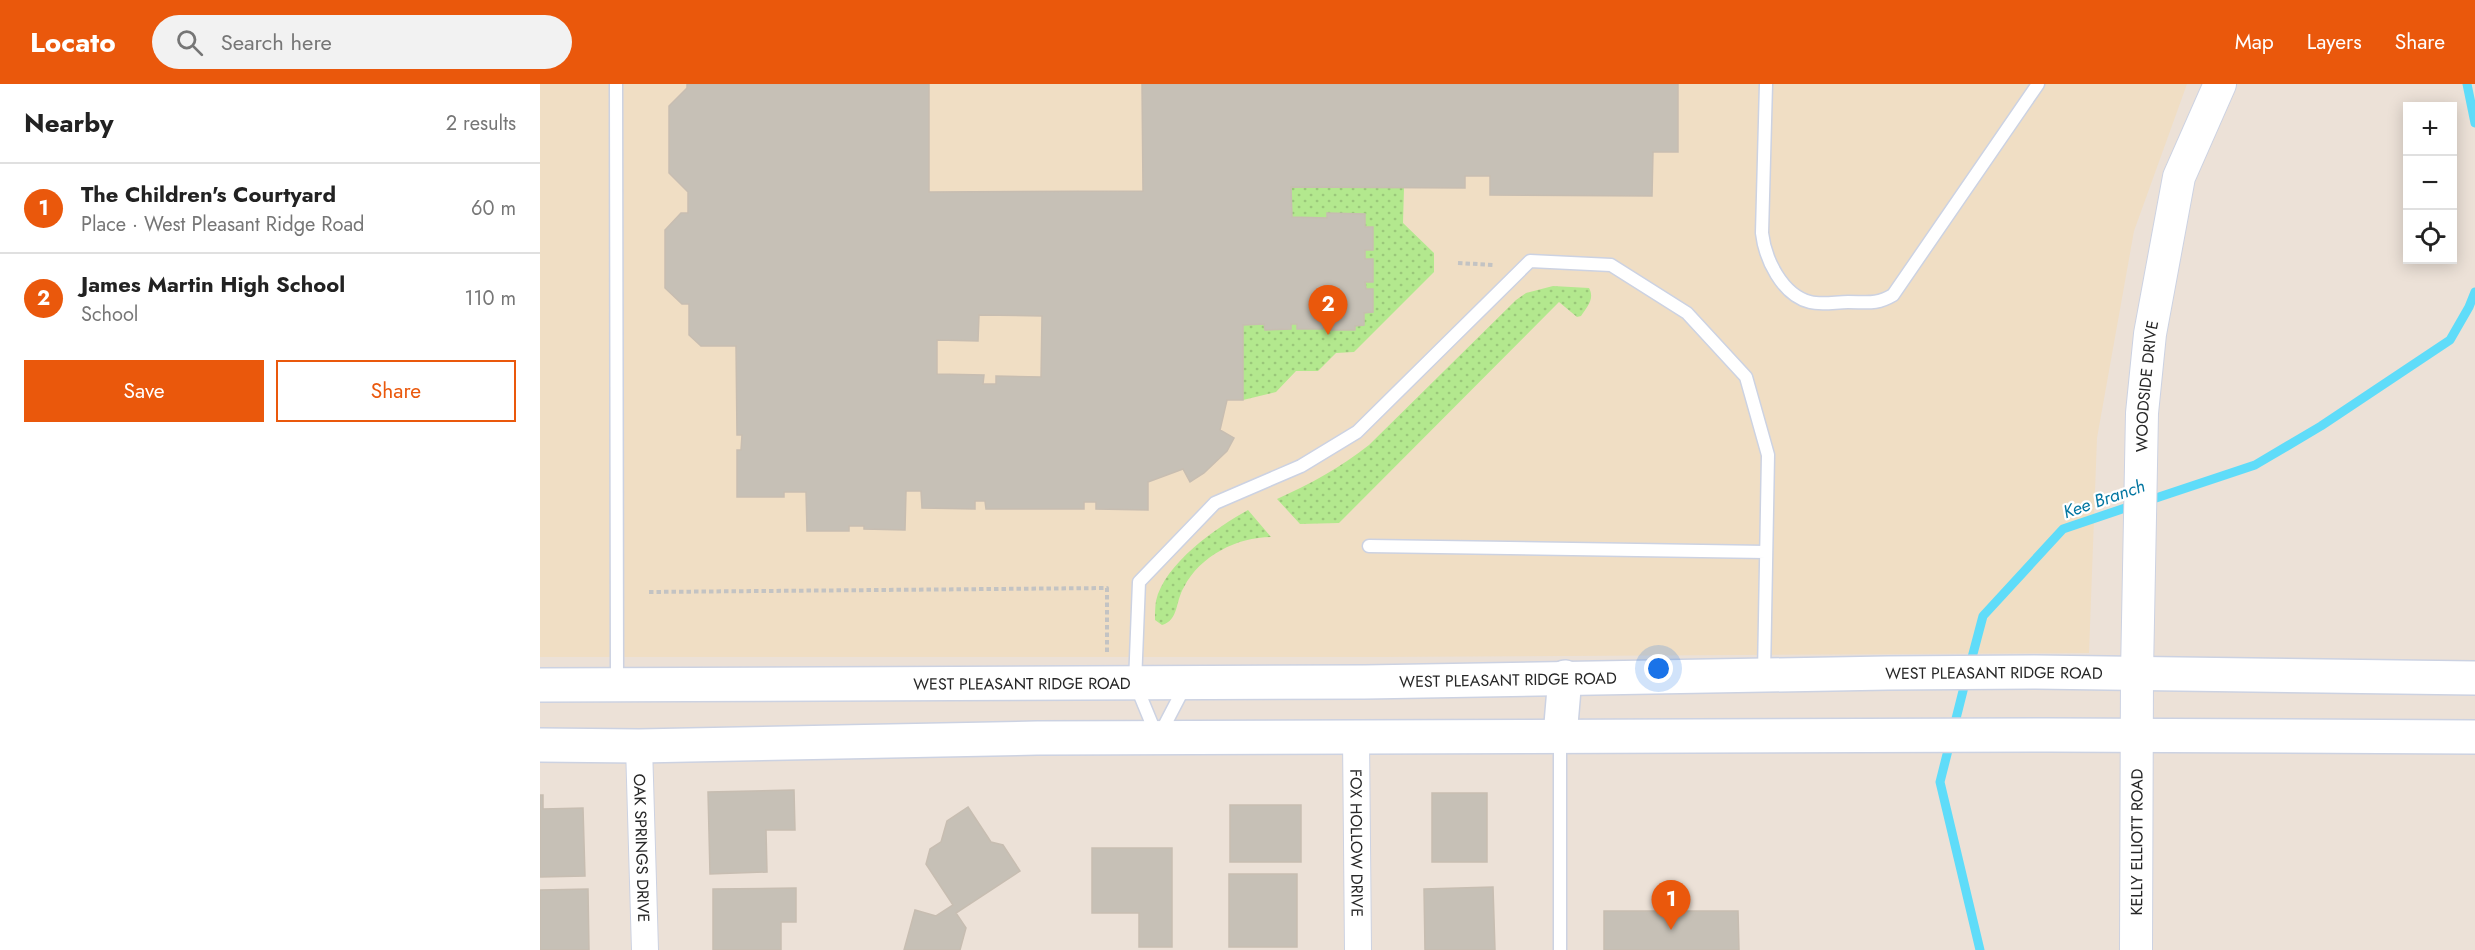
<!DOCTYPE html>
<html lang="en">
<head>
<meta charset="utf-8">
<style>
	:root { --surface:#fff; --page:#f2f2f2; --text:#222; --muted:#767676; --line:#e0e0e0; --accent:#ea580c }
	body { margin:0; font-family:Jost,sans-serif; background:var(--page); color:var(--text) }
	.controls { position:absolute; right:18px; top:18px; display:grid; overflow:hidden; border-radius:0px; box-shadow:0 3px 15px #0003 }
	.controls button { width:54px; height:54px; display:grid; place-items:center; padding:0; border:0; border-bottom:2px solid var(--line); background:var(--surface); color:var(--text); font:30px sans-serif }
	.you { position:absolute; left:1119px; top:585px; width:21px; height:21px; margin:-15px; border:4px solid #fff; border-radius:50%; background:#1a73e8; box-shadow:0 0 0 9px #1a73e833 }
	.badge { display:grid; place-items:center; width:39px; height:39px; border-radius:50%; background:var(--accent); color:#fff; font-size:20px; font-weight:700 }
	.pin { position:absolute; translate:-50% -50px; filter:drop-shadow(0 2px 3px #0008) }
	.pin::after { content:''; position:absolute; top:32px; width:21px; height:18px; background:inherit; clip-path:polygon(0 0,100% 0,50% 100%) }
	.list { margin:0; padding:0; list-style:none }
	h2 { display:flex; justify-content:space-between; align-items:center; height:78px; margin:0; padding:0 24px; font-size:26px }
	h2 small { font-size:20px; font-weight:400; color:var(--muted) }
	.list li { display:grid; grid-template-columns:39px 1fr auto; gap:18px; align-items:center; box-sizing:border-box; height:90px; padding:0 24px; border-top:2px solid var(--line) }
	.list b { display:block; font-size:22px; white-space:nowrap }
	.list p { margin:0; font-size:20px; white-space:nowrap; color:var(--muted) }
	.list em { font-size:20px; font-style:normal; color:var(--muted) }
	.actions { display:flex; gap:12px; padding:18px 24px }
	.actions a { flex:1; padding:14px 0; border:2px solid var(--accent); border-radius:0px; text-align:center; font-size:21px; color:var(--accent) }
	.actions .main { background:var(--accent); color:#fff }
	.icon { flex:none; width:33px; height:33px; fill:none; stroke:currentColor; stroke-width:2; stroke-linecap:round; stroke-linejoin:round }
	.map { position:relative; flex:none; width:1935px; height:866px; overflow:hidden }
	header { display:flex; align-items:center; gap:36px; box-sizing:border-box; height:84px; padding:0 30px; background:var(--accent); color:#fff }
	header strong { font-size:28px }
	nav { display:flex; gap:33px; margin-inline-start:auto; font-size:21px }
	.search { width:420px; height:54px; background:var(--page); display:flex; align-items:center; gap:15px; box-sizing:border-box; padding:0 21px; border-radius:33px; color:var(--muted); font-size:22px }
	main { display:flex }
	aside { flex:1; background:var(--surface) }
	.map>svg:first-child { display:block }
</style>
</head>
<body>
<header>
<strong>Locato</strong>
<div class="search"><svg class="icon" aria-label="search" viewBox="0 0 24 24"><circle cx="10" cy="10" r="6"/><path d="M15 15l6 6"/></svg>Search here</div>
<nav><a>Map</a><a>Layers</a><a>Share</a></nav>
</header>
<main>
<aside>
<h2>Nearby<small>2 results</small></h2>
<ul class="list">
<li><span class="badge">1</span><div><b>The Children's Courtyard</b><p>Place · West Pleasant Ridge Road</p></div><em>60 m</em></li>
<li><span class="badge">2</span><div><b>James Martin High School</b><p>School</p></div><em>110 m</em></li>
</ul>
<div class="actions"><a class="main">Save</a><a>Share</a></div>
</aside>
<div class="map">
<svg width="1935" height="866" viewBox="0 0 1935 866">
	<defs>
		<pattern id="grass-dots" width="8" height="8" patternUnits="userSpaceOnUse" patternTransform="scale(1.5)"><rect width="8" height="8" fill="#b3e88e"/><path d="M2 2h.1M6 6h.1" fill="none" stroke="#9ac77a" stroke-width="1.8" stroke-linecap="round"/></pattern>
	</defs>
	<rect width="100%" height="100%" fill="#ece1d7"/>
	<path fill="#f0dec4" d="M0 0H1647L1594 147 1557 354 1549 569 841 573H0Z"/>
	<path fill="url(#grass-dots)" d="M751 103 864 104 863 139 894 169V188L814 268 796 269 778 287H756L736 308 703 316V241L724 240 725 246 750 245 751 240H757L758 245H782L783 240 815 246V242L824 241V229L833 227V205H826L825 198 833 197V175H825V166H833V144L825 143V130L788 129 787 134 752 133Z
		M1013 202 1049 204C1055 215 1047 223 1041 232L1037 233 1019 218 799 439 760 440 737 415C770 400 800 384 829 361L976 216 986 209Z
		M708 426 731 453C697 453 660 472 644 503 635 518 639 536 622 541L615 536C615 530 615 523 616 517 624 480 677 443 708 426Z"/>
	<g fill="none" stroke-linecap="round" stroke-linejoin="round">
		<path stroke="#5fdcf9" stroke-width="9" d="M1927 0 1935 39
			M1607 417 1715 381 1781 342 1910 256 1929 223 1935 208
			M1430 581 1443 532 1523 445 1594 421
			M1426 595 1400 698 1440 866"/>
	</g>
	<path fill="#c6c0b6" stroke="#c7bdb1" stroke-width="1.5" fill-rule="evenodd" d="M147 0H389V108L603 107 602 0H1138V68H1113L1112 112 950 111V92H925V104L751 103 752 133 787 134V129L825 130V143H833V166H825V175H833V198H825L826 205H833V228L824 229V241L815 242V246H789V240H783V245H757V240H751V245L725 246 724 240 703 241V316H687L680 346 694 354 687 367 664 389 650 398 643 385 608 398V426L556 425V418H544V425H446L445 417H435V425L382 424 381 407H366L365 446 324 445V442H309V447H267L266 408H244V413H197V366H201L202 351H197L196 262H161L149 251V220H142L125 204V146L141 129H148V108L129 89V22L147 4ZM439 231 502 232 501 293 456 292V300H443L444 291 397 290V256L438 257Z
		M254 706 255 746H226L227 788 170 790 168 708Z
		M892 709H947V778H892Z
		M0 711H3V725L43 724 45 792 0 793Z
		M690 721H761V778H690Z
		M428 723 451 758 463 761 480 787 416 829 426 844 420 866H364L375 826 396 832 413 821 386 780 390 765 401 758 407 737Z
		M552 764H632V863H599V829H552Z
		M689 790H757V863H689Z
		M953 803 955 866H885L884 805Z
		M256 804V838H241V866H173V805Z
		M48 805 49 866H0V806Z
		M1064 827H1198L1199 866H1064Z"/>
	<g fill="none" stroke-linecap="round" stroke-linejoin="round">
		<g stroke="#ccd2e2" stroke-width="15">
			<path id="service" d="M76 0 77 599
				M1226 0 1222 149C1225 175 1242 211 1270 218 1281 221 1296 218 1308 218 1327 218 1336 221 1353 211L1498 0
				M829 462 1226 468
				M616 650 595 599 599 498 675 419 761 382 817 348 990 177 1071 181 1147 229 1206 293 1228 371 1224 590
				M620 650 645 602
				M1020 653V866"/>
		</g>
		<g stroke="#ccd2e2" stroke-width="28">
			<g id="minor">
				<path id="s1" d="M816 653 818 866"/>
				<path id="s2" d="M99 662 105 866"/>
			</g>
		</g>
		<g stroke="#ccd2e2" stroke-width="34">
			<g id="tertiary">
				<path id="s3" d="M1596 866 1597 589 1602 329 1610 250 1639 93 1680 0"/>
			</g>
		</g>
		<g stroke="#ccd2e2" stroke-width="36">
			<g id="secondary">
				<path id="s4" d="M0 601 825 598 1348 589 1495 588 1935 594"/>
				<path d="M1020 652 1025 593"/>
				<path d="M0 661 99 662 497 654 1509 651 1935 653"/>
			</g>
		</g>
		<path stroke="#c3c3c3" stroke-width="4" stroke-dasharray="4.5 3" stroke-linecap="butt" d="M918 179 954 181
			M109 508 567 504V570"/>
		<use href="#service" stroke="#fff" stroke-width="12"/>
		<use href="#minor" stroke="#fff" stroke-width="26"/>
		<use href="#tertiary" stroke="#fff" stroke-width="32"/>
		<use href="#secondary" stroke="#fff" stroke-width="33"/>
	</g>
	<g text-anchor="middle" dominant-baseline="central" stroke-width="4.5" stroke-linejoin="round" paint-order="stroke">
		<g font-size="16" fill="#272727" stroke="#fff">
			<text stroke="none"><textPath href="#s3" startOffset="564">WOODSIDE DRIVE</textPath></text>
			<text stroke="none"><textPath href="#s4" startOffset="1454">WEST PLEASANT RIDGE ROAD</textPath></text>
			<text stroke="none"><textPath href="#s4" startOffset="968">WEST PLEASANT RIDGE ROAD</textPath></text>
			<text stroke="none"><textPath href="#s4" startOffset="482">WEST PLEASANT RIDGE ROAD</textPath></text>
			<text stroke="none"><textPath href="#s3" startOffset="108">KELLY ELLIOTT ROAD</textPath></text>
			<text stroke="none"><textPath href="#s1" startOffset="106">FOX HOLLOW DRIVE</textPath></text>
			<text stroke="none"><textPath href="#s2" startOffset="102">OAK SPRINGS DRIVE</textPath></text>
		</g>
		<g font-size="18" font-style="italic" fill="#0276a1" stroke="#fff">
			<text transform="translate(1564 415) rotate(-19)">Kee Branch</text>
		</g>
	</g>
</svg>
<div class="controls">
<button>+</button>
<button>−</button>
<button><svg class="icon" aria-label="locate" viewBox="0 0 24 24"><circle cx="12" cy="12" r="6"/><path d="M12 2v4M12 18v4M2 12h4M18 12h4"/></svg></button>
</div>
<div class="you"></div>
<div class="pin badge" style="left:1131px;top:846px">1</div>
<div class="pin badge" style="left:788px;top:251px">2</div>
</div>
</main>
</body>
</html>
